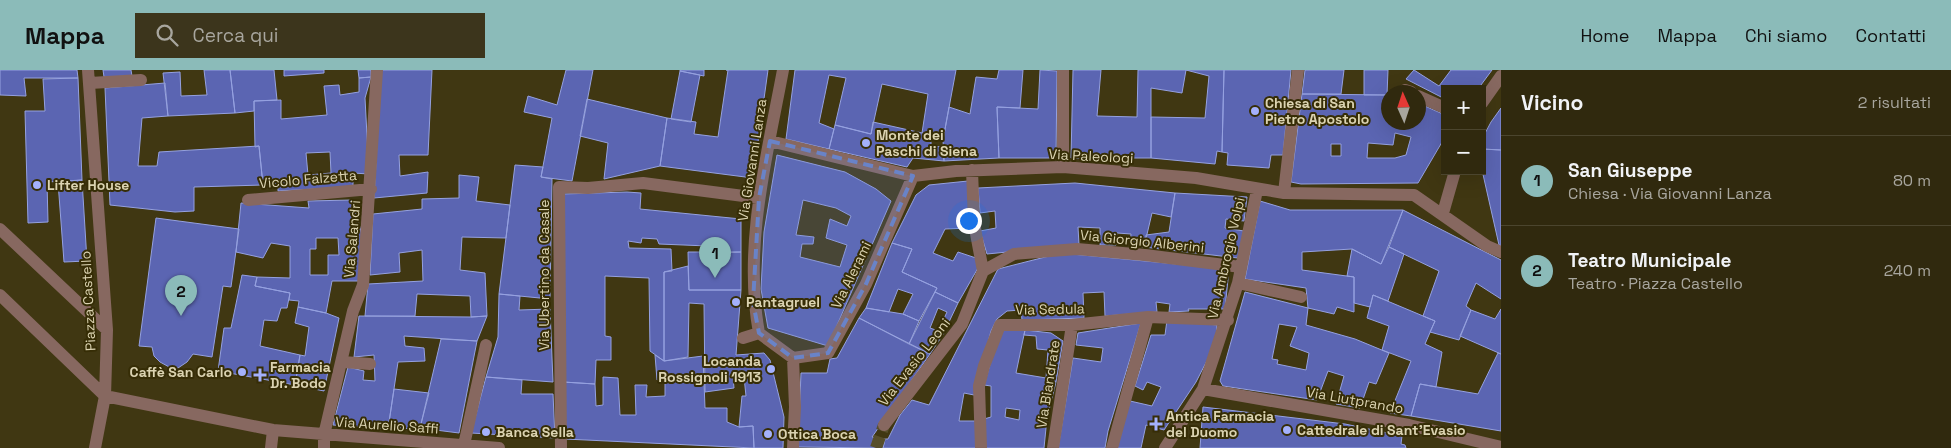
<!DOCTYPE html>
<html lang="it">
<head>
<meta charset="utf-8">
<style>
	:root { --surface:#30290e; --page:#3c351c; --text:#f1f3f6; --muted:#a8a69e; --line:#4b452e; --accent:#8bbbb9 }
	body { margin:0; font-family:"Space Grotesk",sans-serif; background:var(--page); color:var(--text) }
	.controls { position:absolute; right:15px; top:15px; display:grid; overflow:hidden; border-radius:0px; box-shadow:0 5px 20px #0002 }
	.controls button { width:45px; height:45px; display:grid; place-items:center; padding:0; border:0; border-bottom:1px solid var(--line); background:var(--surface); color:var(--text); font:25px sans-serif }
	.compass { position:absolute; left:1381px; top:15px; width:45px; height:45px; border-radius:50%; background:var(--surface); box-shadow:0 5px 20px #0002; rotate:357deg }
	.you { position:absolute; left:968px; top:150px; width:18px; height:18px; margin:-12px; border:4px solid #fff; border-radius:50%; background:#1a73e8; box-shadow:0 0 0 8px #1a73e833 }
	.badge { display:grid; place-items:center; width:32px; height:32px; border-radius:50%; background:var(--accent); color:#111; font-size:16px; font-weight:700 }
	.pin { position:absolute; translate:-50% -41px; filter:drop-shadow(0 1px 2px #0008) }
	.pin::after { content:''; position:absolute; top:26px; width:18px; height:15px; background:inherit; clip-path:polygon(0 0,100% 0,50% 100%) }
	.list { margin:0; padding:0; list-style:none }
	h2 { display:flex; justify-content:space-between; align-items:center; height:65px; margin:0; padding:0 20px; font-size:21px }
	h2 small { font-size:16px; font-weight:400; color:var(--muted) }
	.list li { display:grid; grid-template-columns:32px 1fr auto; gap:15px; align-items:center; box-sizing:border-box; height:90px; padding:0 20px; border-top:1px solid var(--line) }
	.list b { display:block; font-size:19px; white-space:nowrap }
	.list p { margin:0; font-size:16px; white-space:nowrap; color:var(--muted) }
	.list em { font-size:16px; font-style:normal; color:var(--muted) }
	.icon { flex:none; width:28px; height:28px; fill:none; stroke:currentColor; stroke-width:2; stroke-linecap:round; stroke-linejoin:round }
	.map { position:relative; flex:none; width:1501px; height:378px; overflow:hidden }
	header { display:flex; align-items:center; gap:30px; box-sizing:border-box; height:70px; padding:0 25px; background:var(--accent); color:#111 }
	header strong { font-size:24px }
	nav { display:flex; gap:28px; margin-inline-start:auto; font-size:18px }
	.search { width:350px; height:45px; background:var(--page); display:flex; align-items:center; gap:12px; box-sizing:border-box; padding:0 18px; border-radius:0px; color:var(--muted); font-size:19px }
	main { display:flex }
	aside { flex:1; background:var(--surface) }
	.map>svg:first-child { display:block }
</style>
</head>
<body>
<header>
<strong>Mappa</strong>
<div class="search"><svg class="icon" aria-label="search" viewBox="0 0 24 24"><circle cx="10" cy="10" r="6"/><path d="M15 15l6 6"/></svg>Cerca qui</div>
<nav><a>Home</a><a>Mappa</a><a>Chi siamo</a><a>Contatti</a></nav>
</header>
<main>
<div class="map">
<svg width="1501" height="378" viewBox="0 0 1501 378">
	<rect width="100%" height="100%" fill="#403712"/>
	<path fill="#5b65b2" stroke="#95a1e0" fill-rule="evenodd" d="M0 0H77L78 8H24L26 26 0 25Z
		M103 0H131L132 6 104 7Z
		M204 0H230L235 43 168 46 163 3 180 2 181 26 207 25Z
		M230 0H274L277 30 254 31V41L235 43Z
		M284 0H324V3L284 6Z
		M358 0H371V7L359 8Z
		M381 0H432L428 85H399L400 106 428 102 427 123 374 128Z
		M566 0H593L572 111 541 107 552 48 524 42 528 26 557 35Z
		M704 0V6L680 1V0Z
		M726 0H768L753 108 660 96 667 48 696 52 694 64 718 67 728 0Z
		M795 0H956L943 70 922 63 928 24 882 14 871 64 835 55 846 8 829 5 819 53 834 59 829 79 786 69Z
		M999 0H1023L1020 38 997 37 999 88 944 91 943 70 949 37 970 44 976 7 997 9Z
		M1040 0 1057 1 1056 88H999L997 37 1038 39Z
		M1073 0H1101L1097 46 1137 47 1138 0H1186L1182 23 1151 18V88H1071Z
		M1186 0H1224L1222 82 1217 81 1215 94 1151 88V47L1205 48 1209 6Z
		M1224 0H1291L1283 85H1271L1269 98 1227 95 1228 83 1222 82Z
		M1305 0H1344L1341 24H1302Z
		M1364 0H1388L1387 25H1364Z
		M1414 0 1439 16 1451 0H1492L1478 19H1445V29L1406 9Z
		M680 1 700 5 691 52 671 49Z
		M371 7 365 28 369 104 353 103V117L278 121V114L263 115 259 76 255 77 254 31 281 30V49L327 45 324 16 339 15 340 25 359 22V8ZM330 82 331 103 308 105 306 83Z
		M78 8 82 110 47 112 48 152 28 153 25 41H45L43 9Z
		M165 13 168 46 142 48 138 96H157L159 82 259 76 263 115 194 117V141L175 142 110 135 105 18Z
		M1302 24 1388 25V52H1418V33L1445 45V67L1418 113 1301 114 1291 112ZM1395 63 1411 67 1406 85 1395 88H1367L1368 73 1393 75ZM1331 74H1341V86H1331Z
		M587 29 667 48 660 96 604 109 608 73 580 66Z
		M1501 38V80L1482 79V69L1491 52Z
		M873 52 931 65V76L943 77 944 91 913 88 907 97 829 79 835 55 871 64Z
		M1482 79 1501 80V176L1499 175 1482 100Z
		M777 85 845 102 876 119 891 131 828 276 768 258 761 219 764 162ZM803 130 836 138 851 146 847 156 830 149 826 168 847 175 840 197 800 187 802 174H813L814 167 796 165Z
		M515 95 543 97 541 107 552 109 550 229 499 224Z
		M459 105 479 107 476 131 510 135 506 168 462 167 460 200 485 203 487 246 471 247 470 226 417 224 415 246H365L368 214 423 211 422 180 399 183 400 202 370 205 373 144 422 139V129L459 128Z
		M82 110 87 191 64 192 58 112Z
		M968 111 971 158 945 159 933 183 953 191 958 182 976 188 978 198 958 233 935 222 937 218 902 202 912 179 892 173 916 125 929 115Z
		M1075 113 1175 123 1171 147 1152 143 1144 177 1130 175 1131 164 1117 163 1116 175H1100V158L1078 157 1079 175 987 184 980 161 996 158 995 141 980 143 978 118Z
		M627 122 641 123 640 139 741 149V182L709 183 708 176 659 174 657 169 642 168 641 173 628 171 629 178 671 179 672 201 664 202V291L650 281 649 208 605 206V266L611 267V290H596L595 314 563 312V124Z
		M1175 123 1247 127 1244 151 1226 149 1225 158 1244 161 1238 188 1144 177 1146 165 1169 162Z
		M352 130 363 168 359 211H332L326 243 298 237 299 231 289 230 290 223 255 216 257 207 290 208V176L271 173 263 188 236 182 241 133 309 138 308 131ZM316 168H338L339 185H328V205H310V179H316Z
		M1260 131 1290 140H1403L1381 194 1352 179 1302 182V200L1354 207V242L1337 237 1334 244 1308 238 1306 218 1245 209Z
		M1403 140 1501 190V229L1476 213 1466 236 1471 240 1459 270 1430 262 1435 251 1423 246 1439 201 1389 177Z
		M156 148 239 159 231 217 223 216 212 287 193 284 187 292 178 298H171L160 292 154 286 152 277 139 276Z
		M892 173 912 179 902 202 937 218 919 251 903 244 913 224 898 219 889 242 866 238Z
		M1389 177 1404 184 1388 231 1373 225 1370 237 1354 233V207L1347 206 1352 179 1381 194Z
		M688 182H741V220H689Z
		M1061 183 1229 199 1225 239H1188L1189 241 1169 242 1170 234 1156 232 1157 242 1105 246 1104 222 1083 223 1084 248 1022 250 1021 240 1007 241 997 249 991 261 974 325 964 323 959 351H977L978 378H883L885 369H888L900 345 912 330 929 335 998 199Z
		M688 196 689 220H741L736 285 764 283 770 290 784 347 783 378H754L753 356 739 357 742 326H746L744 307H733L734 318 705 322 704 234 689 233 688 287 664 291V202Z
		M242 205 257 207 255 216 290 223 287 238H281L277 251 264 250 260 276 300 285 295 315 218 301 224 258H231Z
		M935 222 958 233 948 254 942 253 947 242 938 238 930 258 944 263 930 284 909 274Z
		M1245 222 1308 238 1306 255 1355 269 1389 283 1376 314 1369 312 1360 338 1336 334 1344 306 1328 301 1317 330 1223 316 1220 311ZM1279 254 1297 257 1290 276 1309 283 1306 300 1277 294 1278 290 1272 289Z
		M499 224 520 226 519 240 550 239 553 312 486 307 498 267Z
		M1373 225 1435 251 1425 274 1442 282 1436 317 1420 314 1411 346 1390 343 1411 291 1382 280 1389 256 1367 248Z
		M298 237 326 243 339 248 324 321 295 315 300 285 305 286 309 257 295 253Z
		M866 238 903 244 919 251 909 274 859 248Z
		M1501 239V284L1460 266 1471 240 1495 249Z
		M359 246 471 247 487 246 477 271 404 266 405 276 424 278 425 291 398 292 388 359 333 355 348 297 364 301 363 310 375 311 374 285 354 287Z
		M859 248 930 284 872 367 885 369 883 378 798 377 801 303H827L830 289 837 288Z
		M1167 250 1217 255 1216 273 1196 312 1164 360 1146 355 1141 378H1116L1130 331 1152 336 1161 317 1147 312 1143 320 1135 316 1151 265H1165Z
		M1141 253 1108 361 1105 378H1058L1073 288 1101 292 1103 278 1076 275 1078 263Z
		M1000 260H1025L1016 303 1046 308 1056 312 1047 348 1044 378H984V349L991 347V316L984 315ZM1006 338 1020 340 1019 350 1005 347Z
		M1025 260 1051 263 1063 271 1056 312 1046 308 1048 280 1037 279 1036 266 1024 265Z
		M441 269 477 271 459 363 420 358Z
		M1498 283 1501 284V361L1411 346 1420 314 1478 324Z
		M655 285 664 291 703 286 705 338H727V352L739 357 753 356 754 378 565 369 563 312 595 314 596 336 603 335V307L618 308 620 345H636L635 315H647L646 327 665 326V309L657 310Z
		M486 307 522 310 521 324H553L555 368 471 363Z
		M394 319 429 323 420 358 388 359Z
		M1203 337 1345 354 1402 366 1401 374 1405 375 1406 378H1200Z"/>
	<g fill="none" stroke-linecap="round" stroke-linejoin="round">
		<path stroke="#574e2a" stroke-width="12" stroke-dasharray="12 6" stroke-linecap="butt" d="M876 378 884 355"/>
		<path stroke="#6f6642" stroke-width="3" stroke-dasharray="2.5 4" stroke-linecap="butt" d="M171 302V298"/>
		<path stroke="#876860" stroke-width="12" d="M88 0 107 260 105 326 95 378
			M783 0C767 86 743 176 759 263L793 288 795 337 793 378
			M90 13 141 10
			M1405 20 1411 22
			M1418 26 1445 38
			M1482 33 1501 6
			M770 71 913 106 956 101 1063 97 1196 108 1284 123 1414 125 1487 176 1501 182
			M1063 97V0
			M1284 123 1298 0
			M248 130 371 119
			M1443 143 1455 101
			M0 159 107 260
			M983 201 1014 184 1077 179 1145 185 1241 197
			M1238 213 1301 227
			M0 225 105 326
			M743 268 759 263
			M793 288 828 283 866 214 913 106
			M343 292 370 294
			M1203 319 1409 355 1501 377
			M105 326 273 360 499 378
			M884 355 962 254 983 201 974 153 972 100
			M464 375 486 275
			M271 378 273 360
			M324 378V365L353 241 363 215 377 0
			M561 378 559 117 588 118 643 113 759 128
			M981 378 979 316 984 296 1000 255H1072L1148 247 1228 250
			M1053 378 1072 255
			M1112 378 1148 247
			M1165 378 1203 319 1238 213 1257 120"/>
	</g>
	<path fill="#6983c8" fill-opacity="0.2" stroke="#6983c8" stroke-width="4" stroke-dasharray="10 6" stroke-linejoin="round" d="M770 71 913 106 866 214 828 283 793 288 759 263 753 232 759 128Z"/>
	<g fill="#a4b1fc" stroke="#362d06" stroke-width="2">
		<circle cx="1255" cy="41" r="5"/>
		<circle cx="866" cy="73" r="5"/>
		<circle cx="37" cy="115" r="5"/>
		<circle cx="736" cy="232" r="5"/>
		<circle cx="771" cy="299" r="5"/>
		<circle cx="242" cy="302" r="5"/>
		<path d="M257.5 297.5h5v5h5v5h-5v5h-5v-5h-5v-5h5z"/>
		<path d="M1153.5 346.5h5v5h5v5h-5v5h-5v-5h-5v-5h5z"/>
		<circle cx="1287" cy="360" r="5"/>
		<circle cx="486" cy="362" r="5"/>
		<circle cx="768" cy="364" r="5"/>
	</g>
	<g text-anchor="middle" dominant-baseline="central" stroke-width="4" stroke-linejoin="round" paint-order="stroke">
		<g font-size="14" font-weight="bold" fill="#dbd3b1" stroke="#362d06" text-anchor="start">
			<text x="1265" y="33">Chiesa di San<tspan x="1265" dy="16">Pietro Apostolo</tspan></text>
			<text x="876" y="65">Monte dei<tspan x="876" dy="16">Paschi di Siena</tspan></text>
			<text x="47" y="115">Lifter House</text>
			<text x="746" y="232">Pantagruel</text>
			<text x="761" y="291" text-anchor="end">Locanda<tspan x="761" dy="16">Rossignoli 1913</tspan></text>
			<text x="270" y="297">Farmacia<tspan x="270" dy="16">Dr. Bodo</tspan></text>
			<text x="232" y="302" text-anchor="end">Caffè San Carlo</text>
			<text x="1166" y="346">Antica Farmacia<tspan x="1166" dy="16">del Duomo</tspan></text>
			<text x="1297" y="360">Cattedrale di Sant'Evasio</text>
			<text x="496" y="362">Banca Sella</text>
			<text x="778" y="364">Ottica Boca</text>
		</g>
		<g font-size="14" fill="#dbd3b1" stroke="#362d06">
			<text transform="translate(1091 86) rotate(3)">Via Paleologi</text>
			<text transform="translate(752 90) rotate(-81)">Via Giovanni Lanza</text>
			<text transform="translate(308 109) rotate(-5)">Vicolo Falzetta</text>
			<text transform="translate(352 169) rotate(-85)">Via Salandri</text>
			<text transform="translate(1142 171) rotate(6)">Via Giorgio Alberini</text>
			<text transform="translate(1226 188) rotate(-77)">Via Ambrogio Volpi</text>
			<text transform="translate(544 205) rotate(-90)">Via Ubertino da Casale</text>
			<text transform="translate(851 205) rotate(-64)">Via Alerami</text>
			<text transform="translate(88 231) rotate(-93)">Piazza Castello</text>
			<text transform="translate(1050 239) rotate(-1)">Via Sedula</text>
			<text transform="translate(914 292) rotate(-52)">Via Evasio Leoni</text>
			<text transform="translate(1048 314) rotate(-81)">Via Biandrate</text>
			<text transform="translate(1355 330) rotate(10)">Via Liutprando</text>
			<text transform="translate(387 355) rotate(4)">Via Aurelio Saffi</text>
		</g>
	</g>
</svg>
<div class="controls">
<button>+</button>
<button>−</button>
</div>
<svg class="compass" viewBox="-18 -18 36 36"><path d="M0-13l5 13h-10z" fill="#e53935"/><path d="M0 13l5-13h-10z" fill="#a8a69e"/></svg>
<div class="you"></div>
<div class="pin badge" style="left:715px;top:208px">1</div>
<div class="pin badge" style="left:181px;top:246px">2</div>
</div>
<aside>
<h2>Vicino<small>2 risultati</small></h2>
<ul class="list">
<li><span class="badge">1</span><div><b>San Giuseppe</b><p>Chiesa · Via Giovanni Lanza</p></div><em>80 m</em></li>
<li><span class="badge">2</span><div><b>Teatro Municipale</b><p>Teatro · Piazza Castello</p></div><em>240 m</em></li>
</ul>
</aside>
</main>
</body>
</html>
